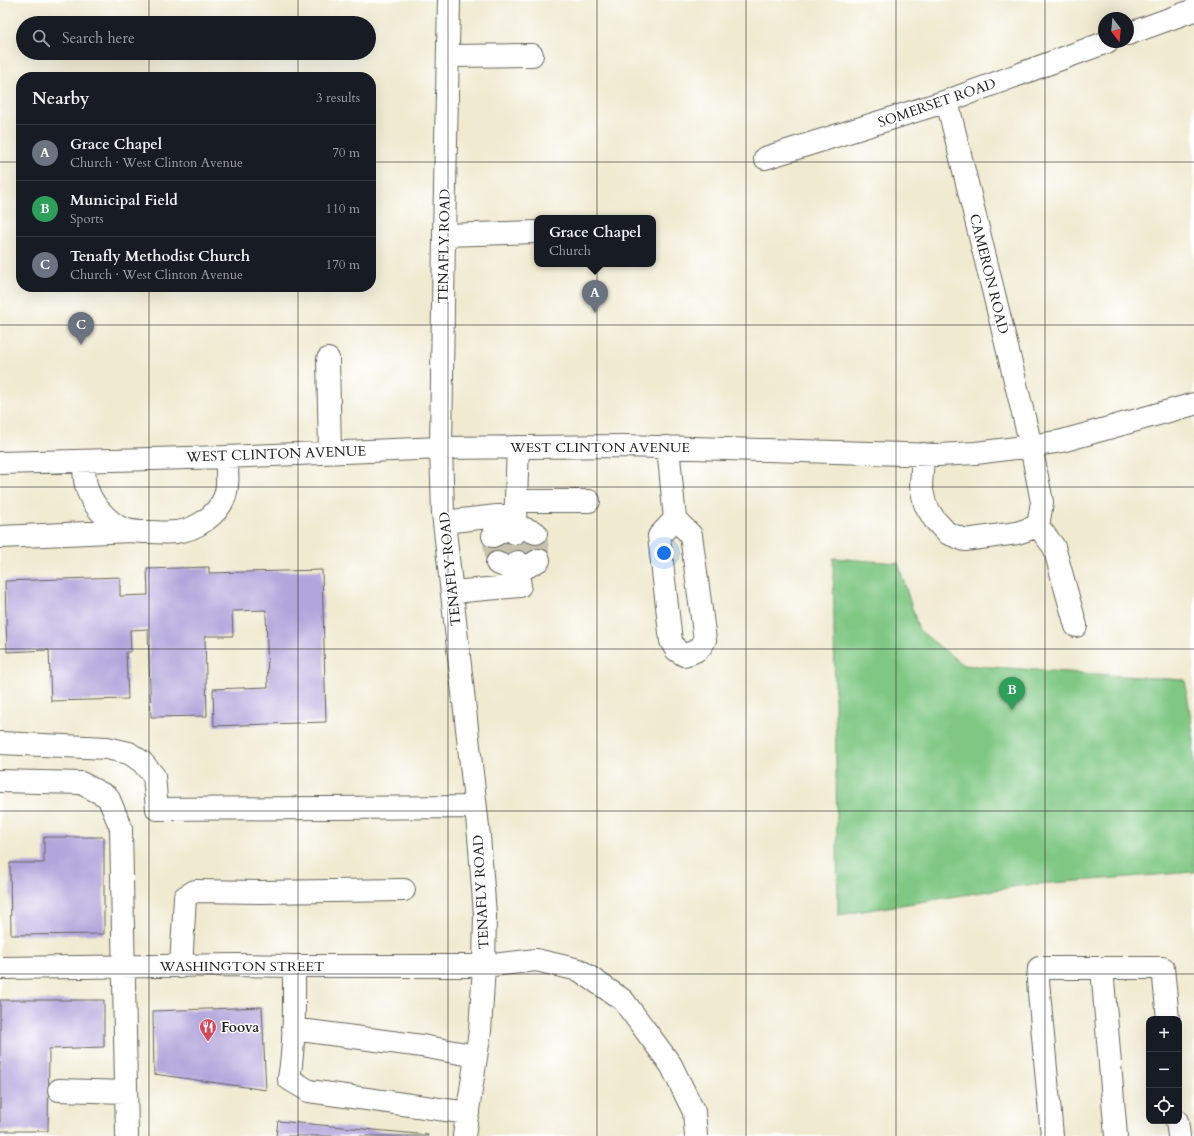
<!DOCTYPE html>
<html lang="en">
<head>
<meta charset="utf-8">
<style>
	:root { --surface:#171b24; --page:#242831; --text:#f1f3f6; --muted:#9ea1a6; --line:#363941; --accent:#0f766e }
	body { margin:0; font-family:Cardo,serif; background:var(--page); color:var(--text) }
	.controls { position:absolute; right:12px; bottom:12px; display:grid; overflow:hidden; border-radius:8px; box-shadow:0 4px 16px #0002 }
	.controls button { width:36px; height:36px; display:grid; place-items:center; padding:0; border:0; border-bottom:1px solid var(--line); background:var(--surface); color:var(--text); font:20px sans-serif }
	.compass { position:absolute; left:1098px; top:12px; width:36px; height:36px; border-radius:50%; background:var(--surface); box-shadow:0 4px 16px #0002; rotate:164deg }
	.you { position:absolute; left:664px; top:553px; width:14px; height:14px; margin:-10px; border:3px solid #fff; border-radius:50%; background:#1a73e8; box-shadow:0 0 0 6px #1a73e833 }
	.badge { display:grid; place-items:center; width:26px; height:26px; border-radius:50%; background:var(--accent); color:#fff; font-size:13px; font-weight:700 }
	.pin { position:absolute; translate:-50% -33px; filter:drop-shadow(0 1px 2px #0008) }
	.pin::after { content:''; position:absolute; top:21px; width:14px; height:12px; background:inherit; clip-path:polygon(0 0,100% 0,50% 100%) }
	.popup { position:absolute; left:534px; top:215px; width:122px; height:52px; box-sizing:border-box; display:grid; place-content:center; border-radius:8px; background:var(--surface); filter:drop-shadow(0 1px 3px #0005); font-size:13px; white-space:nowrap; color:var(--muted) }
	.popup b { font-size:15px; color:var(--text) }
	.popup::after { content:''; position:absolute; left:50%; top:100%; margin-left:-8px; border:8px solid transparent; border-top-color:var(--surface) }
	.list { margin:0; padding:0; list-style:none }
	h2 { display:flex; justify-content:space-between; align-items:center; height:52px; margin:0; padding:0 16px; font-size:17px }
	h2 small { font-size:13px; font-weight:400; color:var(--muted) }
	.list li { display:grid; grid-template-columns:26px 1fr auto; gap:12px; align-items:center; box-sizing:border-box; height:56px; padding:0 16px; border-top:1px solid var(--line) }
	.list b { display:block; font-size:15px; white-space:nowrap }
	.list p { margin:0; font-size:13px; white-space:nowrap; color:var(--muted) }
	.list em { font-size:13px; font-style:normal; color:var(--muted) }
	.icon { flex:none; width:22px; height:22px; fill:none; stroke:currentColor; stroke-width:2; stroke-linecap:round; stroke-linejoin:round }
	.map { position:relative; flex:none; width:1194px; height:1136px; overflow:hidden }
	.search { position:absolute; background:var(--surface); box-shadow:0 4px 16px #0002; left:16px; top:16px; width:360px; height:44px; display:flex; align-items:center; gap:10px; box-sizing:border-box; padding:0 14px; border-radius:22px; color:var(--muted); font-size:15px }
	.panel { position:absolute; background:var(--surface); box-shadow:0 4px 16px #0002; left:16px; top:72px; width:360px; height:220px; border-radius:16px }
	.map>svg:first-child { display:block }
</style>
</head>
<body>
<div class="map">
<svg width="1194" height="1136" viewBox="0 0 1194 1136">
	<rect width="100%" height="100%" fill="#fff"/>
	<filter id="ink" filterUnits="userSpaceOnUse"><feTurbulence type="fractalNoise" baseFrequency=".025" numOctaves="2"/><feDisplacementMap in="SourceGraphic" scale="8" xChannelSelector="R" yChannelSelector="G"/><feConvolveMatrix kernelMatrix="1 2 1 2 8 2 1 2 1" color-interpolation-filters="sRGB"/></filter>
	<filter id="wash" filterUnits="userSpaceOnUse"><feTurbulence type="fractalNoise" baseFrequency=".012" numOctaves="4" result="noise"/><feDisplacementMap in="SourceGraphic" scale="16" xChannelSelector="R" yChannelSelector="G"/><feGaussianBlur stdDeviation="0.9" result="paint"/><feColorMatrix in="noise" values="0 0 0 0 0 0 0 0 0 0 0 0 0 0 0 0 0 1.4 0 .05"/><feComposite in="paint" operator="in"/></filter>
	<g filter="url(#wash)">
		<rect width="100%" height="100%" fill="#f0ead0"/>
		<path fill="#7fc783" stroke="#4e7250" d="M833 558 898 563 919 630 963 665 1185 680 1194 740V872L1026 885 838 915Z"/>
		<g id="blocks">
			<path fill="#b2a5db" d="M209 567V573L322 570 326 722 214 726 213 689 268 687 266 610 232 611 233 636H205L207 716 151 717 148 629 130 630 131 652H126L128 699 51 701 49 650 7 652 5 581 120 577V596L148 595 147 569Z
				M44 837H104V934L11 935 10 863H44Z
				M0 1000H104V1047L49 1049 48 1131H0Z
				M262 1007 266 1090 154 1074 153 1011Z
				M278 1121 428 1135V1136H276Z"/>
		</g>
	</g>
	<g filter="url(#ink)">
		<use href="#blocks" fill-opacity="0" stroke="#66645b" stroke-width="1"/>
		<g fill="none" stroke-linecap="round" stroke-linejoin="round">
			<path stroke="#c6c1ac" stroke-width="22" stroke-dasharray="22 11" stroke-linecap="butt" d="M515 533 518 562
				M536 533 539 560
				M493 536 497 563"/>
			<g stroke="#66645b" stroke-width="24">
				<path id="minor" d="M449 0 444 235 441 448 443 513 479 836 485 915 484 966 480 1031 464 1136
					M1128 34 1194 10
					M448 56 532 55
					M765 158 947 101 1107 42
					M444 235 537 232
					M328 359 330 452
					M518 447 515 525 536 533
					M668 447 675 519 691 535 705 640C700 650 695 652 684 655L676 650 671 641 659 536 675 519
					M923 454 921 486 925 504 934 519 947 533 965 540 1017 533 1038 526 1042 502 1031 446 947 101
					M84 461C84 468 84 477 86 485 90 502 104 518 119 527 128 532 138 532 148 532 157 532 167 533 176 532 196 530 218 515 225 496 229 483 227 470 226 457
					M0 463 226 457 441 448 624 446 939 455 976 453 1031 446 1062 441 1194 404
					M516 501H589
					M444 522 515 514
					M1038 526 1054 547 1076 626
					M493 536 515 525V533
					M0 537 131 531
					M497 563 518 572V562
					M452 592 520 586 518 572 539 560
					M0 743 107 748 129 753 142 762 154 776 157 809 475 807
					M0 781 81 783 108 797 121 828 127 1136
					M294 966C294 1004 295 1042 289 1079L309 1091 468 1113
					M181 967 185 897 195 891 260 892 404 890
					M0 968 238 965 294 966H484L536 960 579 970 623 1000 671 1065 694 1112 696 1136
					M293 1029 422 1046 476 1056
					M59 1090 126 1092
					M1177 1121 1179 1136
					M1052 1136 1038 981 1039 968H1102
					M1116 1136 1102 968H1163L1168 1019"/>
			</g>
			<use href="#minor" stroke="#fff" stroke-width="22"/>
		</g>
	</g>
	<path fill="none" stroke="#1c1c1c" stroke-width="1" stroke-opacity="0.55" d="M149 0V23M298 0V23M448 0V1136M597 0V1136M746 0V1136M896 0V1136M1045 0V1136M149 53V77M298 53V77M0 162H21M371 162H1194M149 287V1136M298 287V1136M0 325H1194M0 487H1194M0 649H1194M0 811H1194M0 974H1194"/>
	<defs>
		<g id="restaurant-pin" transform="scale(0.9)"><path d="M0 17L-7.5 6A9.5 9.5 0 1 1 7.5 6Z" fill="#d1495b" stroke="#fff"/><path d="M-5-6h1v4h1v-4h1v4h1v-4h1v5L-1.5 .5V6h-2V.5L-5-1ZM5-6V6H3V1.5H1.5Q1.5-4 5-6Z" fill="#fff"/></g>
	</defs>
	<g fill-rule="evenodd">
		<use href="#restaurant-pin" x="208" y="1027"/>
	</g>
	<g text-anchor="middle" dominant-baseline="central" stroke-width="3" stroke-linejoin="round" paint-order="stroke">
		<g font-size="14" fill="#1c1c1c" stroke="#fff">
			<text transform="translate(937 103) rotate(-19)">SOMERSET ROAD</text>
			<text transform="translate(444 246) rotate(-89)">TENAFLY ROAD</text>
			<text transform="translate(989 274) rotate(76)">CAMERON ROAD</text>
			<text x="600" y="447">WEST CLINTON AVENUE</text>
			<text transform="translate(276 454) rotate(-2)">WEST CLINTON AVENUE</text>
			<text transform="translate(450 569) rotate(-96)">TENAFLY ROAD</text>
			<text transform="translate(481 892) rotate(-93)">TENAFLY ROAD</text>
			<text x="242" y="966">WASHINGTON STREET</text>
		</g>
		<g font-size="14" font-weight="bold" fill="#1c1c1c" stroke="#fff" text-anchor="start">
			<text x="221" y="1027">Foova</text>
		</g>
	</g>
</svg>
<div class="controls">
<button>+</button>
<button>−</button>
<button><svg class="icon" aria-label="locate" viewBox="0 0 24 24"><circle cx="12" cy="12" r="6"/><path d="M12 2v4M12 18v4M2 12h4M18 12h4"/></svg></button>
</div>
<svg class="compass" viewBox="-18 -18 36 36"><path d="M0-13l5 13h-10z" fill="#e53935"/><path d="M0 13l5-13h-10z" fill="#9ea1a6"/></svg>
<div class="you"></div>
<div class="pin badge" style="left:595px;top:313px;background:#6b7280">A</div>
<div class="popup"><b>Grace Chapel</b>Church</div>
<div class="pin badge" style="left:1012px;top:710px;background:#2e9e5b">B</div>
<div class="pin badge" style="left:81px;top:345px;background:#6b7280">C</div>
<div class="search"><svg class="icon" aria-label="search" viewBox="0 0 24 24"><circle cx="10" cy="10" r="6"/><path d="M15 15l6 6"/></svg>Search here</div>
<section class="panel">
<h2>Nearby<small>3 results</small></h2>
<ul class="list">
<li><span class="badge" style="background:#6b7280">A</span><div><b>Grace Chapel</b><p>Church · West Clinton Avenue</p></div><em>70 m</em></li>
<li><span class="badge" style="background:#2e9e5b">B</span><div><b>Municipal Field</b><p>Sports</p></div><em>110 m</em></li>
<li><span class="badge" style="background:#6b7280">C</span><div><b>Tenafly Methodist Church</b><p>Church · West Clinton Avenue</p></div><em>170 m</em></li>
</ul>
</section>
</div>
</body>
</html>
